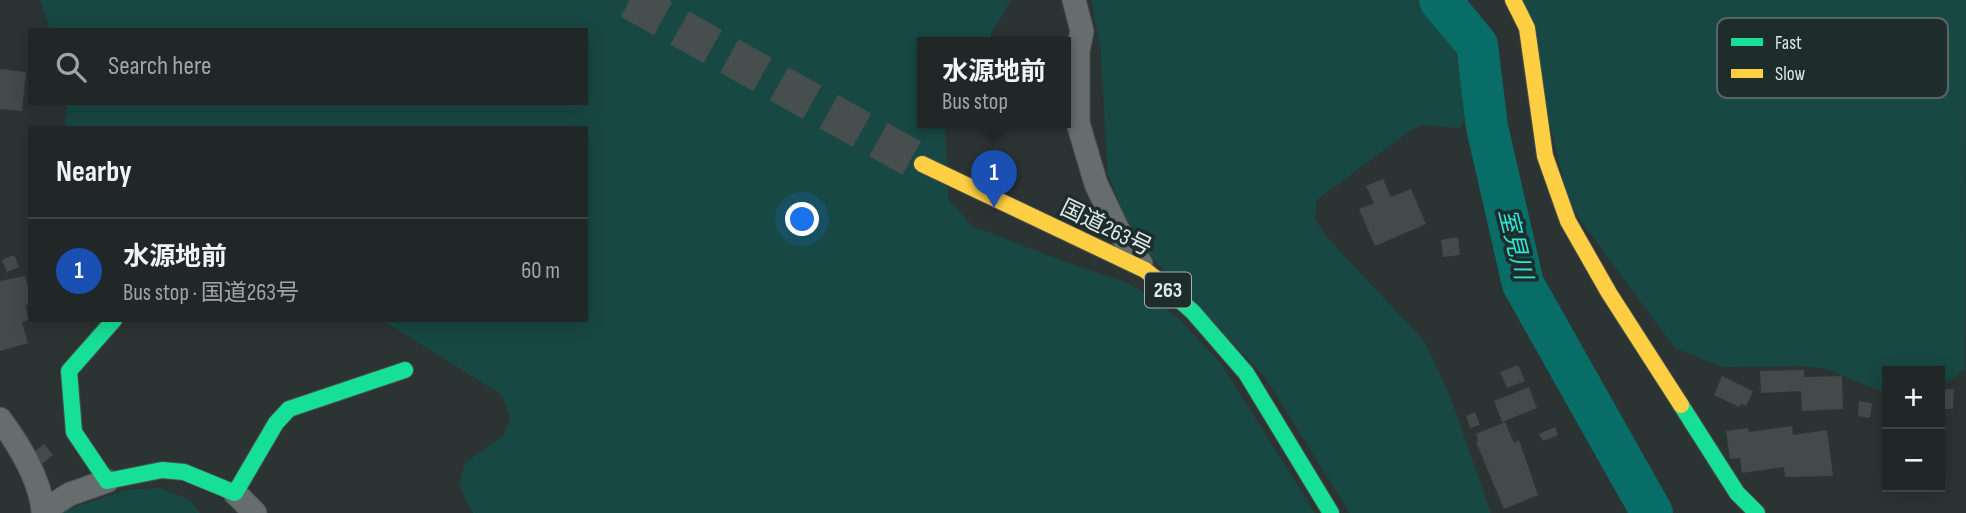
<!DOCTYPE html>
<html lang="en">
<head>
<meta charset="utf-8">
<style>
	:root { --surface:#212726; --page:#292f2e; --text:#f1f3f6; --muted:#a2a5a7; --line:#3e4443; --accent:#a0aaa8 }
	body { margin:0; font-family:"Sofia Sans Condensed","Noto Sans JP",sans-serif; background:var(--page); color:var(--text) }
	.controls { position:absolute; right:21px; bottom:21px; display:grid; overflow:hidden; border-radius:0px; box-shadow:0 4px 18px #0003 }
	.controls button { width:63px; height:63px; display:grid; place-items:center; padding:0; border:0; border-bottom:2px solid var(--line); background:var(--surface); color:var(--text); font:35px sans-serif }
	.you { position:absolute; left:803px; top:220px; width:24px; height:24px; margin:-18px; border:5px solid #fff; border-radius:50%; background:#1a73e8; box-shadow:0 0 0 10px #1a73e833 }
	.badge { display:grid; place-items:center; width:46px; height:46px; border-radius:50%; background:var(--accent); color:#fff; font-size:23px; font-weight:700 }
	.pin { position:absolute; translate:-50% -58px; filter:drop-shadow(0 2px 4px #0008) }
	.pin::after { content:''; position:absolute; top:37px; width:24px; height:21px; background:inherit; clip-path:polygon(0 0,100% 0,50% 100%) }
	.popup { position:absolute; left:917px; top:37px; width:154px; height:91px; box-sizing:border-box; display:grid; place-content:center; border-radius:0px; background:var(--surface); filter:drop-shadow(0 2px 5px #0005); font-size:23px; white-space:nowrap; color:var(--muted) }
	.popup b { font-size:26px; color:var(--text) }
	.popup::after { content:''; position:absolute; left:50%; top:100%; margin-left:-14px; border:14px solid transparent; border-top-color:var(--surface) }
	.list { margin:0; padding:0; list-style:none }
	h2 { display:flex; justify-content:space-between; align-items:center; height:91px; margin:0; padding:0 28px; font-size:30px }
	h2 small { font-size:23px; font-weight:400; color:var(--muted) }
	.list li { display:grid; grid-template-columns:46px 1fr auto; gap:21px; align-items:center; box-sizing:border-box; height:105px; padding:0 28px; border-top:2px solid var(--line) }
	.list b { display:block; font-size:26px; white-space:nowrap }
	.list p { margin:0; font-size:23px; white-space:nowrap; color:var(--muted) }
	.list em { font-size:23px; font-style:normal; color:var(--muted) }
	.icon { flex:none; width:38px; height:38px; fill:none; stroke:currentColor; stroke-width:2; stroke-linecap:round; stroke-linejoin:round }
	.map { position:relative; flex:none; width:1966px; height:513px; overflow:hidden }
	.search { position:absolute; background:var(--surface); box-shadow:0 4px 18px #0003; left:28px; top:28px; width:560px; height:77px; display:flex; align-items:center; gap:18px; box-sizing:border-box; padding:0 24px; border-radius:0px; color:var(--muted); font-size:26px }
	.panel { position:absolute; background:var(--surface); box-shadow:0 4px 18px #0003; left:28px; top:126px; width:560px; height:196px; border-radius:0px }
	.map>svg:first-child { display:block }
</style>
</head>
<body>
<div class="map">
<svg width="1966" height="513" viewBox="0 0 1966 513">
	<rect width="100%" height="100%" fill="#2c3433"/>
	<path fill="#184843" d="M40 0H1011L986 42H922V122H945L948 199 972 226 1065 262 1131 284 1178 318 1222 365 1315 513H473L459 485 465 463 504 435 510 417 502 395 382 320H586V128H65L67 103H586V30H50Z
		M1091 0H1417L1452 39 1468 115 1459 128 1422 125 1411 130 1317 200 1315 217 1324 234 1424 341 1449 393 1491 513H1350L1265 377 1140 245 1124 214 1108 175 1100 43Z
		M1521 0H1966L1965 369 1954 378 1940 383V371H1887V394L1827 369 1803 366 1723 367 1675 348 1581 221 1567 196Z
		M159 488 190 500 200 513H58L127 490Z"/>
	<g fill="none" stroke-linecap="round" stroke-linejoin="round">
		<path stroke="#076d66" stroke-width="42" d="M1440 0 1477 45 1487 127 1523 284 1652 513"/>
	</g>
	<path fill="#434a49" d="M0 69 26 72 22 111 0 109Z
		M1383 179 1391 197 1411 189 1426 224 1375 246 1359 209 1374 203 1366 186Z
		M1458 237 1460 255 1443 257 1441 240Z
		M14 255 19 267 7 272 2 260Z
		M25 276 30 294V304L25 305 29 320 22 322 28 343 0 351V281Z
		M1518 365 1525 381 1507 388 1500 372Z
		M1804 370V377L1842 376 1843 409 1802 411 1801 391 1761 393 1760 371Z
		M1722 376 1753 391 1746 406 1741 404 1739 407 1714 395Z
		M1529 387 1537 408 1502 422 1494 401Z
		M1954 389 1953 409H1940V390Z
		M1859 401 1872 403 1870 418 1858 416Z
		M1475 412 1480 425 1470 428 1466 416Z
		M1505 422 1514 443 1519 440 1538 495 1504 509 1476 442 1478 441 1476 434Z
		M1792 426 1793 435 1827 430 1833 476 1785 477 1784 467 1742 473 1740 458 1730 459 1726 431 1748 428 1749 432Z
		M1555 427 1558 435 1543 441 1539 434Z
		M44 444 53 455 36 469 26 458Z"/>
	<g fill="none" stroke-linecap="round" stroke-linejoin="round">
		<path stroke="#474f4e" stroke-width="38" stroke-dasharray="38 19" stroke-linecap="butt" d="M630 0 922 164"/>
		<g stroke="#495150" stroke-width="25">
			<path id="street" d="M1074 0 1082 31 1078 51V123L1096 184 1118 230 1141 264
				M0 419C19 445 40 478 43 511L70 494 107 481
				M235 493 255 513"/>
		</g>
		<g stroke="#495150" stroke-width="18">
			<path id="fast" d="M1155 278 1193 312 1246 373 1331 513
				M114 320 69 371 74 432 107 481 162 470 184 472 235 493 276 423 289 409 405 370
				M1681 405 1737 493 1757 513"/>
		</g>
		<g stroke="#495150" stroke-width="18">
			<path id="slow" d="M1513 0 1527 28 1545 156 1568 221 1609 293 1681 405
				M922 164 1145 270 1155 278"/>
		</g>
		<use href="#street" stroke="#676c6c" stroke-width="23"/>
		<use href="#fast" stroke="#16e098" stroke-width="16"/>
		<use href="#slow" stroke="#ffcf43" stroke-width="16"/>
	</g>
	<g text-anchor="middle" dominant-baseline="central" stroke-width="7" stroke-linejoin="round" paint-order="stroke">
		<rect fill="#1e2d2b" stroke="#a5b1af" stroke-width="2" x="1145" y="272.5" width="46" height="35" rx="5"/>
		<g font-size="21" font-weight="bold" fill="#dfe9e7">
			<text x="1168" y="290">263</text>
		</g>
		<g font-size="23" fill="#dfe9e7" stroke="#1e2d2b">
			<text transform="translate(1106 228) rotate(26)">国道263号</text>
		</g>
		<g font-size="24" font-style="italic" fill="#2ee5d5" stroke="#1e2d2b">
			<text transform="translate(1515 244) rotate(76)">室見川</text>
		</g>
	</g>
	<rect x="1717" y="18" width="231" height="80" rx="10" fill="#1e2d2b" stroke="#586563" stroke-width="2"/>
	<rect x="1731" y="38" width="32" height="8" fill="#16e098"/>
	<rect x="1731" y="69" width="32" height="9" fill="#ffcf43"/>
	<g font-size="19" fill="#dfe9e7">
		<text x="1775" y="49">Fast</text>
		<text x="1775" y="80">Slow</text>
	</g>
</svg>
<div class="controls">
<button>+</button>
<button>−</button>
</div>
<div class="you"></div>
<div class="pin badge" style="left:994px;top:208px;background:#1a4fb4">1</div>
<div class="popup"><b>水源地前</b>Bus stop</div>
<div class="search"><svg class="icon" aria-label="search" viewBox="0 0 24 24"><circle cx="10" cy="10" r="6"/><path d="M15 15l6 6"/></svg>Search here</div>
<section class="panel">
<h2>Nearby<small></small></h2>
<ul class="list">
<li><span class="badge" style="background:#1a4fb4">1</span><div><b>水源地前</b><p>Bus stop · 国道263号</p></div><em>60 m</em></li>
</ul>
</section>
</div>
</body>
</html>
